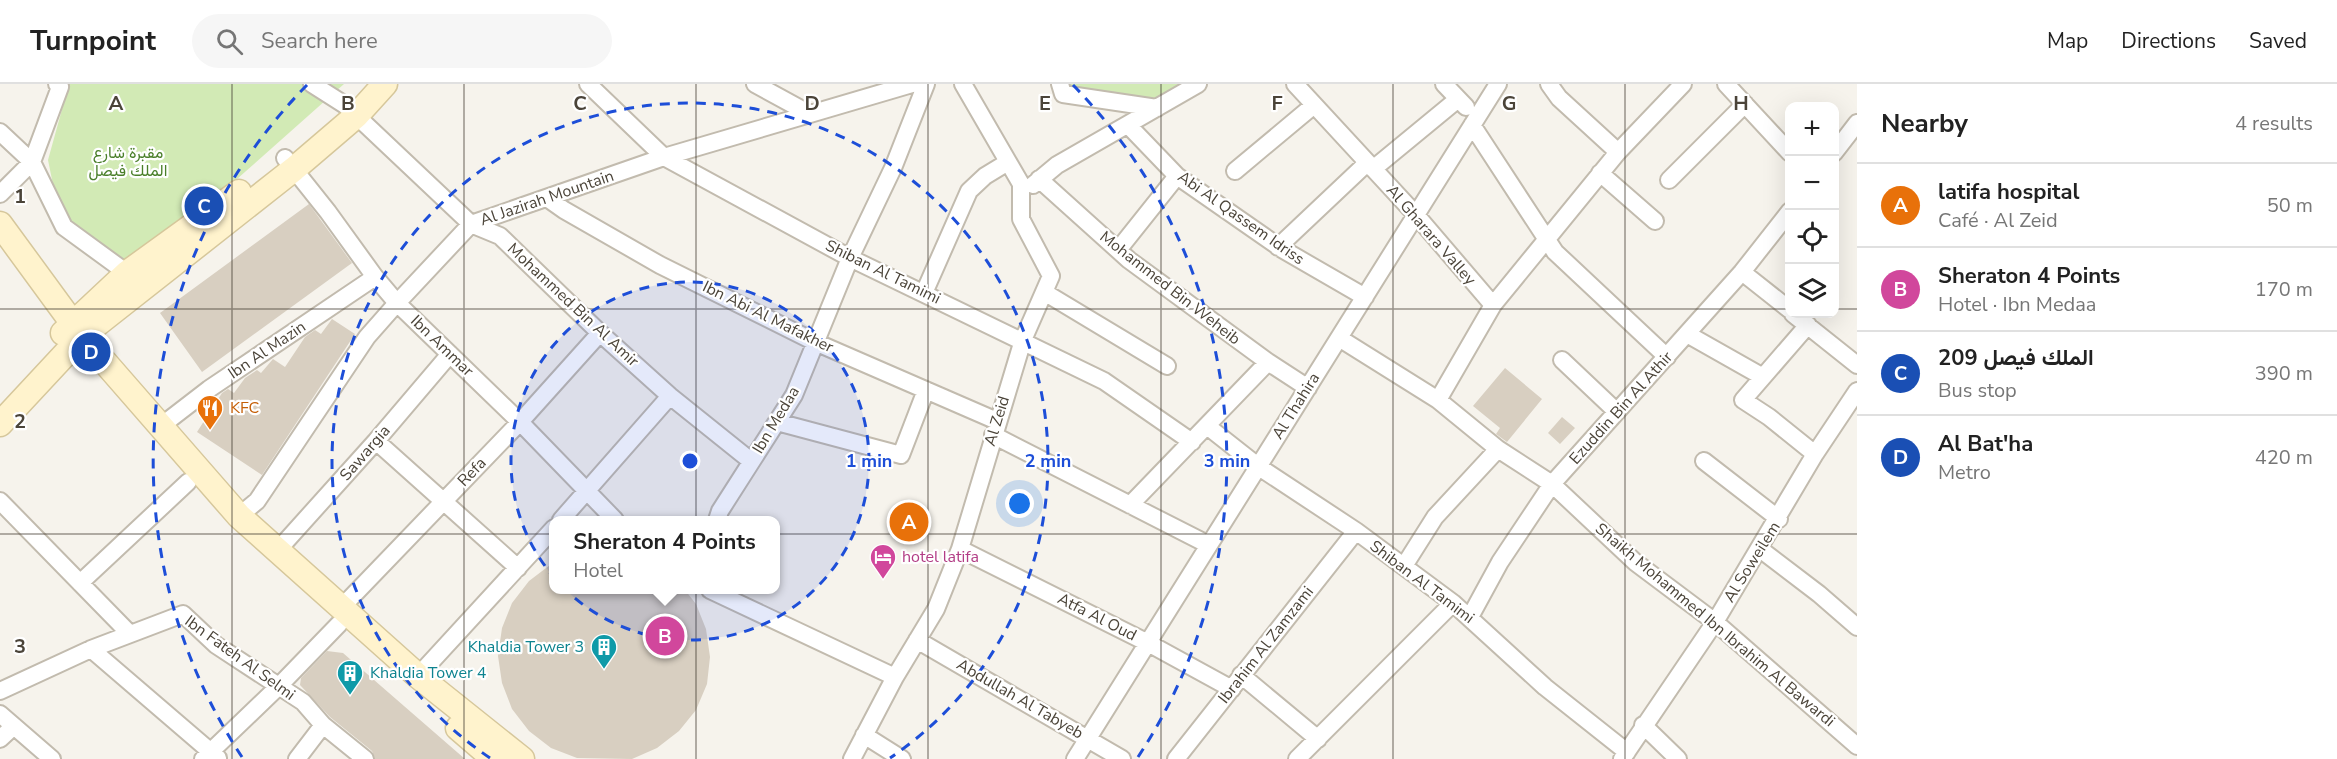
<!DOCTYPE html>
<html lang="en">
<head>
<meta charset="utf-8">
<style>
	:root { --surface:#fff; --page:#f6f6f6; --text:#222; --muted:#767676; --line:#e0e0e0; --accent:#fc3f1d }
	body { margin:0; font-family:"Nunito Sans",Vazirmatn,sans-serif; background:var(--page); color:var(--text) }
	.controls { position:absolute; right:18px; top:18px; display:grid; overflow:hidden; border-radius:12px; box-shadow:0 6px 24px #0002 }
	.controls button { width:54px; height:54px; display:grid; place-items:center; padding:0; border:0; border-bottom:2px solid var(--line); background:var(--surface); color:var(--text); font:30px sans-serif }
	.you { position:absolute; left:1020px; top:420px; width:21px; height:21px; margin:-15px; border:4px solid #fff; border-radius:50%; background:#1a73e8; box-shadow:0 0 0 9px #1a73e833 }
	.badge { display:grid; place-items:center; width:39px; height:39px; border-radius:50%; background:var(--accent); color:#fff; font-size:20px; font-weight:700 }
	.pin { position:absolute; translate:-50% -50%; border:3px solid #fff; box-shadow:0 2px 6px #0006 }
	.popup { position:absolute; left:549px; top:432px; width:231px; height:78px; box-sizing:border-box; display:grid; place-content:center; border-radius:12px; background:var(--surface); filter:drop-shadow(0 2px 4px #0005); font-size:20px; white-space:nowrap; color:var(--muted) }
	.popup b { font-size:22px; color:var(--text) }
	.popup::after { content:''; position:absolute; left:50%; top:100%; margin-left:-12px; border:12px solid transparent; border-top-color:var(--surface) }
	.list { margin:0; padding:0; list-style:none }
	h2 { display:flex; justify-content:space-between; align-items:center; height:78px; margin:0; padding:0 24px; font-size:26px }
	h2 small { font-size:20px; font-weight:400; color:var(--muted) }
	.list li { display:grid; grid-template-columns:39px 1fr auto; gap:18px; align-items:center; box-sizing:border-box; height:84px; padding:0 24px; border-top:2px solid var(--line) }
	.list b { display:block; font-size:22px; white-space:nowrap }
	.list p { margin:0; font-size:20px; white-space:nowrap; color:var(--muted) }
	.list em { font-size:20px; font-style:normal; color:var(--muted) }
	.icon { flex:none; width:33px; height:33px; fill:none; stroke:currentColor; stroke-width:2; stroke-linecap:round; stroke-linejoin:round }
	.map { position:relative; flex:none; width:1857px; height:675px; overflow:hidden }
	header { display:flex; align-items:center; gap:36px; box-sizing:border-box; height:84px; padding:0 30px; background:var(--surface); border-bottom:2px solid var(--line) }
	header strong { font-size:28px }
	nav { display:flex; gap:33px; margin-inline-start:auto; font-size:21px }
	.search { width:420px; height:54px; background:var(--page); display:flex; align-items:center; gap:15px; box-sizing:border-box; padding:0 21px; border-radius:33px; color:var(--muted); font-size:22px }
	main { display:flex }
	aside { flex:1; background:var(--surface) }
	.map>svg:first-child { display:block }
</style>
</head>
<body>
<header>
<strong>Turnpoint</strong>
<div class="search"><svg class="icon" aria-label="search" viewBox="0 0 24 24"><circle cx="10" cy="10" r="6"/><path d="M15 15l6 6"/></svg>Search here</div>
<nav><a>Map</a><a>Directions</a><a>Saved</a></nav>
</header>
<main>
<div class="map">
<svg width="1857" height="675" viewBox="0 0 1857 675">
	<rect width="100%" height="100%" fill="#f6f3ec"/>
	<path fill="#d2eab5" d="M69 0H344L237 95 117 183 60 135 48 76Z
		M1069 0H1178L1175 11 1143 20 1074 10Z"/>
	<path fill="#d8cfc1" d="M309 120 352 179 202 288 160 229Z
		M332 235 355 250 262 391 197 348 222 309 228 305 234 309 245 294 257 286 261 289 273 275 285 283 305 253 315 246 321 250Z
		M1505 284 1542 315 1507 358 1496 350 1500 344 1473 322Z
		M1562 333 1575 344 1560 360 1548 349Z
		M554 478V506H685L696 520 706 545 710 573 707 600 696 626 679 647 657 664 632 675 577 674 551 664 529 647 512 625 502 599 498 572 502 544 512 519 529 497Z
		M327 567 343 569 465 675H375L372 667 330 633 300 601 301 594Z"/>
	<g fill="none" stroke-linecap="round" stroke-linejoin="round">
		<g stroke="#c2bbae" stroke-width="20">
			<path id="street" d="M312 0 345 21 471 140 500 152 600 249 670 312 751 377
				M588 0 664 73 850 174 1104 297 1192 358
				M755 0 810 30
				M1060 0 1063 10 1157 24
				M1295 0 1416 131 1493 221 1438 316
				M1444 0 1466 23
				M1549 0 1559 14 1618 68
				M1726 0 1790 69
				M1128 41 1177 92 1282 165 1365 213
				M1472 41 1555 168 1667 273
				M0 48 32 78 64 143 127 189
				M1834 69 1857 39
				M285 74 328 128 375 193 397 219 520 338 615 436
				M1373 85 1458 15
				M1235 87 1314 21
				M1600 89 1655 137
				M1039 95 1129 176 1268 278 1308 304
				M1669 96 1745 20
				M1033 101 1057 81 1198 0
				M0 110 32 78 60 3 57 0
				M547 114 564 126 660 181 815 258 997 337
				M1278 163 1367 79
				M1118 166 1177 92
				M1742 188 1790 226
				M1044 208 1167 282
				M924 209 969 107 985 92 1008 78
				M1493 221 1618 68 1683 0
				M1793 230 1857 281
				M1808 241 1743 316 1769 333 1815 370
				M1687 250 1763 293
				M1339 254 1438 316 1498 365 1552 400 1635 478 1715 538 1857 662
				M1562 276 1617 328
				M777 338 901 371 926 306
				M161 342 209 305 375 193
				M1207 342 1259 383 1356 447 1453 519 1545 603 1627 668
				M993 351 1209 461
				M376 357 518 484
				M1704 377 1779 435
				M0 417 130 550
				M1130 421 1268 278
				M239 432 257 417 367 253 397 219 471 140 664 73 912 0
				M561 436 670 312
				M717 436 720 427 794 311 850 174 893 84 926 0
				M960 465 1148 559 1232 605
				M1760 465 1819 510 1857 543
				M278 466 376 357 450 270
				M1404 482 1435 433 1498 365
				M80 499 188 398
				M710 506 895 593
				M341 524 520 338 600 249
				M1470 533 1500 478 1552 400 1742 188 1790 127
				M917 556 1122 675
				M91 565 218 674
				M1241 591 1318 655
				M418 592 554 444
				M0 607 91 565 183 530 216 561 303 618 323 641 365 675
				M0 630 52 675
				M1643 641 1678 675
				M864 651 902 675
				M0 655 14 642
				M203 675 278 603 339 540
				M297 675 323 641
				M852 675 895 593 936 525 960 465 1023 256 1051 192 1021 135V100L963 0
				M1075 675 1498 0
				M1176 675 1356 447
				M1297 675 1453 519
				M1622 675 1715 538 1815 370 1857 307"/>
		</g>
		<g stroke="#d6c79b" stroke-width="27">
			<path id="secondary" d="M0 140 82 252 239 432 418 592 522 675
				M63 249 127 189 239 108
				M0 340 82 252 294 85 356 32 385 0
				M458 644 494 675"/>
		</g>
		<use href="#street" stroke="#fff" stroke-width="16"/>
		<use href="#secondary" stroke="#fff3cd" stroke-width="24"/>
	</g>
	<path fill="none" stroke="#4b4439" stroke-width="1.5" stroke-opacity="0.55" d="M232 0V675M464 0V675M696 0V675M928 0V675M1161 0V675M1393 0V675M1625 0V675M0 225H1790M1834 225H1857M0 450H1857"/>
	<circle cx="690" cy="377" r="179" fill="#1d4ed8" fill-opacity=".12"/>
	<g fill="none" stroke="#1d4ed8" stroke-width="3" stroke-dasharray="10 8">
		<circle cx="690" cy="377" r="179"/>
		<path d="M490 674A358 358 0 1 1 890 674"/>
		<path d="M242 673A537 537 0 0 1 307 1M1073 1A537 537 0 0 1 1138 673"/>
	</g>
	<defs>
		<g id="restaurant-pin" transform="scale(1.35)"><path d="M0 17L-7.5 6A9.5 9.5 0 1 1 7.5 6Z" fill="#e8710a" stroke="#fff"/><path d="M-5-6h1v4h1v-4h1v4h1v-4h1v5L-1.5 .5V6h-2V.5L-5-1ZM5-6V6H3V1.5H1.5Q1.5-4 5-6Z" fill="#fff"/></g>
		<g id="hotel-pin" transform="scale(1.35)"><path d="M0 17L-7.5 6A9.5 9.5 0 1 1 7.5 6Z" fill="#d1479c" stroke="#fff"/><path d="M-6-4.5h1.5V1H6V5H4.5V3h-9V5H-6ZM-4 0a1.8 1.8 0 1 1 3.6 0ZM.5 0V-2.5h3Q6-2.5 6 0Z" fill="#fff"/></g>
		<g id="building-pin" transform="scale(1.35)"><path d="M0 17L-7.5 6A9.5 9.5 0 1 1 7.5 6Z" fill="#0f9aa8" stroke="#fff"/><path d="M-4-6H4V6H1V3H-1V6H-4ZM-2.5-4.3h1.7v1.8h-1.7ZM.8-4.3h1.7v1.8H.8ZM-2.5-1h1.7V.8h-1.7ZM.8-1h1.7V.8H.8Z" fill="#fff"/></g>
	</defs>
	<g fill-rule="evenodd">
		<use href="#restaurant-pin" x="210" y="324"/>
		<use href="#hotel-pin" x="883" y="473"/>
		<use href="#building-pin" x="604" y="563"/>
		<use href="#building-pin" x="350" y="589"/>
	</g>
	<g text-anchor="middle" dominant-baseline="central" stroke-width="4.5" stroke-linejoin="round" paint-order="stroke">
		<g font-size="16" fill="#4a7f2a" stroke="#fff">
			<text x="128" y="69">مقبرة شارع<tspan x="128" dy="18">الملك فيصل</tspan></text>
		</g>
		<g font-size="16" fill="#4b4439" stroke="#fff">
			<text transform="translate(547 114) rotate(-19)">Al Jazirah Mountain</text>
			<text transform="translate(1241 134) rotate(35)">Abi Al Qassem Idriss</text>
			<text transform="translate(1431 151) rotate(49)">Al Gharara Valley</text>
			<text transform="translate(883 188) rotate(26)">Shiban Al Tamimi</text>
			<text transform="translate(1170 204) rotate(38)">Mohammed Bin Weheib</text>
			<text transform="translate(573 221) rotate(43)">Mohammed Bin Al Amir</text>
			<text transform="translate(768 233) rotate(26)">Ibn Abi Al Mafakher</text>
			<text transform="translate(442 262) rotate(44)">Ibn Ammar</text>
			<text transform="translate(267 266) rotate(-34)">Ibn Al Mazin</text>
			<text transform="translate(1296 322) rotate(-58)">Al Thahira</text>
			<text transform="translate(1621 324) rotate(-48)">Ezuddin Bin Al Athir</text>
			<text transform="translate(776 336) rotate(-59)">Ibn Medaa</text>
			<text transform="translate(997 337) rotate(-73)">Al Zeid</text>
			<text transform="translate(365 369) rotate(-49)">Sawargia</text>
			<text transform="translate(472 388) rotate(-46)">Refa</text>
			<text transform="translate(1752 478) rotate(-58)">Al Soweilem</text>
			<text transform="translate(1422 498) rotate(37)">Shiban Al Tamimi</text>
			<text transform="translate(1097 533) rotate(27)">Atfa Al Oud</text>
			<text transform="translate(1715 541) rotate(40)">Shaikh Mohammed Ibn Ibrahim Al Bawardi</text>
			<text transform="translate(1266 561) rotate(-52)">Ibrahim Al Zamzami</text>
			<text transform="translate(240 574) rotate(36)">Ibn Fateh Al Selmi</text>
			<text transform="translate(1020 615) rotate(30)">Abdullah Al Tabyeb</text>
		</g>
		<g font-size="16" fill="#c56008" stroke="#fff" text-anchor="start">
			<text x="230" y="324">KFC</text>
		</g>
		<g font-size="16" fill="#b23c85" stroke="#fff" text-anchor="start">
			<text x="902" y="473">hotel latifa</text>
		</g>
		<g font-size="16" fill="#0d838f" stroke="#fff" text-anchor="end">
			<text x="584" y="563">Khaldia Tower 3</text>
			<text x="370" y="589" text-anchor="start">Khaldia Tower 4</text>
		</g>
	</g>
	<g font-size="20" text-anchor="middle" font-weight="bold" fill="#4b4439" stroke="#fff" stroke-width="4.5" stroke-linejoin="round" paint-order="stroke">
		<text x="116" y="26">A</text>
		<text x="348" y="26">B</text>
		<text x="580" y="26">C</text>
		<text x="812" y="26">D</text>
		<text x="1045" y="26">E</text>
		<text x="1277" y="26">F</text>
		<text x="1509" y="26">G</text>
		<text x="1741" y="26">H</text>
		<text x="20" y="119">1</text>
		<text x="20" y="344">2</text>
		<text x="20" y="569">3</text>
	</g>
	<circle cx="690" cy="377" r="9" fill="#1d4ed8" stroke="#fff" stroke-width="3"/>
	<g font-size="18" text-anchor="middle" font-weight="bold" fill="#1d4ed8" stroke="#fff" stroke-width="4.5" stroke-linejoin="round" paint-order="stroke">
		<text x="869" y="383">1 min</text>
		<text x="1048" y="383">2 min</text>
		<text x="1227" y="383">3 min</text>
	</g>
</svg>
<div class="controls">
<button>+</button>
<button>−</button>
<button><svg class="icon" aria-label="locate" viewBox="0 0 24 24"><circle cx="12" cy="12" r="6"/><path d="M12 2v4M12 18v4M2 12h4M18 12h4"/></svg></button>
<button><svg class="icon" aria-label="layers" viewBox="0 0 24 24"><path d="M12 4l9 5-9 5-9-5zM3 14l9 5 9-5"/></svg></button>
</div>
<div class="you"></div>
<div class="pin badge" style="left:909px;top:438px;background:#e8710a">A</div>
<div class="pin badge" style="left:665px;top:552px;background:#d1479c">B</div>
<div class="popup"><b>Sheraton 4 Points</b>Hotel</div>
<div class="pin badge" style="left:204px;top:122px;background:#1a4fb4">C</div>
<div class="pin badge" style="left:91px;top:268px;background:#1a4fb4">D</div>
</div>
<aside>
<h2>Nearby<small>4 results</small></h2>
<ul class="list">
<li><span class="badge" style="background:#e8710a">A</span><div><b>latifa hospital</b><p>Café · Al Zeid</p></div><em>50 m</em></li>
<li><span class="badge" style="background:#d1479c">B</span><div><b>Sheraton 4 Points</b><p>Hotel · Ibn Medaa</p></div><em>170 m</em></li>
<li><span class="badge" style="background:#1a4fb4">C</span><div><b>الملك فيصل 209</b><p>Bus stop</p></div><em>390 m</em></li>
<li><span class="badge" style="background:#1a4fb4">D</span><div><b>Al Bat'ha</b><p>Metro</p></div><em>420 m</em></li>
</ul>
</aside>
</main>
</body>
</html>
